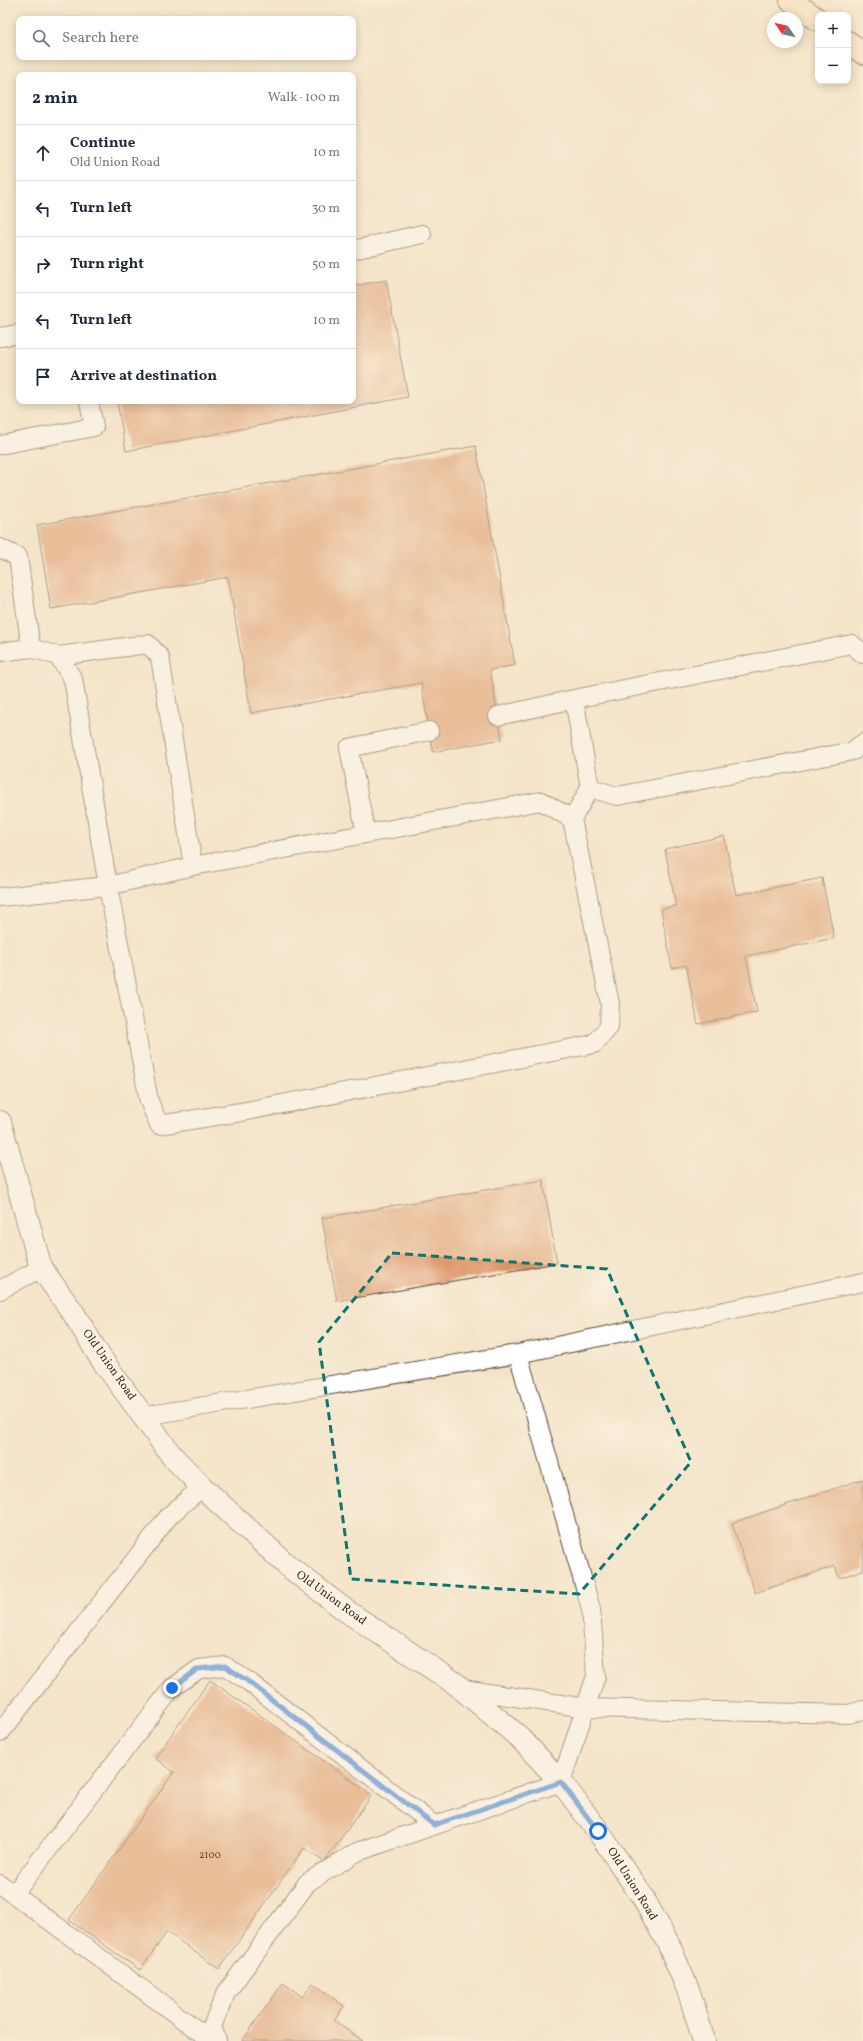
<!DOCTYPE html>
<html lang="en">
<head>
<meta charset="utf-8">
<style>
	:root { --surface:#fff; --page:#f6f6f7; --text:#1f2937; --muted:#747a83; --line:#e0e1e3 }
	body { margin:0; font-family:Vollkorn,serif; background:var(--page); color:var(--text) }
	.controls { position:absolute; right:12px; top:12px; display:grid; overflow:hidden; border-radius:8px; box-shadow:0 2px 10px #0003 }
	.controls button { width:36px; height:36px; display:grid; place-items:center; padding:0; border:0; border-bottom:1px solid var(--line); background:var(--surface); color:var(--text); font:20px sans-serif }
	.compass { position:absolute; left:767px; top:12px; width:36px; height:36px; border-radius:50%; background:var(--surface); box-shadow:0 2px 10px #0003; rotate:304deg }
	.stop { position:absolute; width:12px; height:12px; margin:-9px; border:3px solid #1a73e8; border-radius:50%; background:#fff }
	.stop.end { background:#1a73e8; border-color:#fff; box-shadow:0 1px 4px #0008 }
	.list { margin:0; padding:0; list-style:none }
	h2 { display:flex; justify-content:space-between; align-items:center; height:52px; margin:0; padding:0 16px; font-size:17px }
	h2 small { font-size:13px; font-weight:400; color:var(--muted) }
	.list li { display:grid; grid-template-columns:26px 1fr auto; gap:12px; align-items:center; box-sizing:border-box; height:56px; padding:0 16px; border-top:1px solid var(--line) }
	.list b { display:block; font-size:15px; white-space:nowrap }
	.list p { margin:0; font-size:13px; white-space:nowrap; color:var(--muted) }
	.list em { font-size:13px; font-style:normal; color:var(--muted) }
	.icon { flex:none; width:22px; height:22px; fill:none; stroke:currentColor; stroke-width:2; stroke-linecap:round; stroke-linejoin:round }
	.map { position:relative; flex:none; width:863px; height:2041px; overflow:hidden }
	.search { position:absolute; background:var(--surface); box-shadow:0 2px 10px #0003; left:16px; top:16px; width:340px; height:44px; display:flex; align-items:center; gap:10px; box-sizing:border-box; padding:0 14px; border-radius:8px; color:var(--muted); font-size:15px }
	.panel { position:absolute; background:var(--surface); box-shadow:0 2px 10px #0003; left:16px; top:72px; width:340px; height:332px; border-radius:8px }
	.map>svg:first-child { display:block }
</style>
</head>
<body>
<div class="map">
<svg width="863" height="2041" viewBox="0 0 863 2041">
	<rect width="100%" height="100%" fill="#fcf5e5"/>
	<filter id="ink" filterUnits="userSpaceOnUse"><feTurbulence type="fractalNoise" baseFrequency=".025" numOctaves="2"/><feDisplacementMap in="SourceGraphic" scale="8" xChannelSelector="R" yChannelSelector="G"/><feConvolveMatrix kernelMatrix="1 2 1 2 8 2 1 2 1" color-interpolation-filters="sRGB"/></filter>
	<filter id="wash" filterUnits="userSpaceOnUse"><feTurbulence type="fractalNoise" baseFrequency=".012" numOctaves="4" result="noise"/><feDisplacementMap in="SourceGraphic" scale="16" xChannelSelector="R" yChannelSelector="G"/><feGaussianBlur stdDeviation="0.9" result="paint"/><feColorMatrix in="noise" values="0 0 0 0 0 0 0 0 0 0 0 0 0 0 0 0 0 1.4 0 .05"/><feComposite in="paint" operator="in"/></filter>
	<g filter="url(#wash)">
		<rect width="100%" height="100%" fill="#f4e4c9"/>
		<g id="blocks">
			<path fill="#dc9263" d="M386 280 408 397 126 451 117 401H353V286Z
				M476 446 515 665 490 670 502 739 433 752 421 683 251 713 228 577 51 609 37 525Z
				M724 836 736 895 822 878 834 938 746 956 757 1012 698 1024 686 965 672 968 661 909 676 906 665 849Z
				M543 1180 557 1263 337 1301 322 1218Z
				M863 1479V1570L839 1578 835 1566 755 1593 732 1523Z
				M210 1680 372 1795 324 1862 304 1848 219 1969 167 1932 140 1970 69 1920 174 1772 155 1758Z
				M283 1983 303 1997 313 1983 344 2006 334 2021 363 2041H242Z"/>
		</g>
	</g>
	<g filter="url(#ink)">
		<use href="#blocks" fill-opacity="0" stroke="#574638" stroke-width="1"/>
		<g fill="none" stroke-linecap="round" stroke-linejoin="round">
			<g stroke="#574638" stroke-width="20">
				<path id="service" d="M353 250 422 234
					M0 337 19 334
					M0 445 94 427 89 401
					M0 548 18 557 31 648
					M0 652 31 648 58 656 73 679 108 886 0 897
					M58 656 148 644 160 657 193 866 108 886 149 1101 159 1125 241 1112 594 1044 609 1027 610 1004 572 819 590 788 574 699 852 644 863 654
					M498 716 574 699
					M590 788 617 796 853 751 863 743
					M366 834 349 748 429 731
					M193 866 541 801 572 819
					M0 1290 41 1268
					M518 1354 863 1282
					M144 1416 518 1354 591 1609 596 1676 561 1782 357 1852 308 1882 226 1993 212 2026 217 2041
					M463 1689 586 1708 849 1714 863 1710
					M0 1733 169 1516 202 1487
					M0 1884 212 2041
					M14 1894 172 1688 199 1669 225 1666 249 1682 434 1825"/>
			</g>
			<g stroke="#574638" stroke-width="24">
				<path id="minor" d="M0 1122 41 1268 74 1314 100 1357 172 1456 202 1487 288 1566 345 1610 456 1684 519 1737 561 1782 598 1831 642 1896 668 1943 689 1992 704 2041"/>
			</g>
			<g stroke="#574638" stroke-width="24">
				<path id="secondary" d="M791 0 818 20
					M848 42 863 53"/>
			</g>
			<use href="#service" stroke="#fff" stroke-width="18"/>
			<use href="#minor" stroke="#fff" stroke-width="22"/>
			<use href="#secondary" stroke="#fee4c5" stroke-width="22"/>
		</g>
	</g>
	<g fill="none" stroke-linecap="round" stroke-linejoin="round" filter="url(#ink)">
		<path stroke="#1a73e8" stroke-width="5" d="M172 1688 198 1669 225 1666 249 1682 434 1825 561 1782 598 1831"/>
	</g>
	<path d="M0 0H863V2041H0ZM392 1253 607 1269 691 1462 579 1594 351 1579 319 1342Z" fill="#f4e4c9" fill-opacity=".55" fill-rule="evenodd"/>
	<path fill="none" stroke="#0f766e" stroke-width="3" stroke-dasharray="8 5" stroke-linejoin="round" d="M392 1253 607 1269 691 1462 579 1594 351 1579 319 1342Z"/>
	<g text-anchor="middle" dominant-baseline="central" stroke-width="4" stroke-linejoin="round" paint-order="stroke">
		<g font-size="10" fill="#63442f">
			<text x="210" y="1855">2100</text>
		</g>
		<g font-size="12" fill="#3b2a1e" stroke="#fcf5e5">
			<text transform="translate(109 1365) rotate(55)">Old Union Road</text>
			<text transform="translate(331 1598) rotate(36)">Old Union Road</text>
			<text transform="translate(632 1884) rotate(58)">Old Union Road</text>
		</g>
	</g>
</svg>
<div class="controls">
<button>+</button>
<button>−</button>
</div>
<svg class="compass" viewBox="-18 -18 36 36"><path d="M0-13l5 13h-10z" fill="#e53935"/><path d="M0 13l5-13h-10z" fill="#747a83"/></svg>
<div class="stop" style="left:598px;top:1831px"></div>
<div class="stop end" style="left:172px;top:1688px"></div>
<div class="search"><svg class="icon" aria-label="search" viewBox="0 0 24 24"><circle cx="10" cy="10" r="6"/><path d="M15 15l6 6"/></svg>Search here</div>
<section class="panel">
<h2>2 min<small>Walk · 100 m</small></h2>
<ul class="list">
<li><svg class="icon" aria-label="ahead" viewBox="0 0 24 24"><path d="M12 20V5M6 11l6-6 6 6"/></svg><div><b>Continue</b><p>Old Union Road</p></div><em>10 m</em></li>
<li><svg class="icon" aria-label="left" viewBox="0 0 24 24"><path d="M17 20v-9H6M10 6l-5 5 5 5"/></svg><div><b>Turn left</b></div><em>30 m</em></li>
<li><svg class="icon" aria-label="right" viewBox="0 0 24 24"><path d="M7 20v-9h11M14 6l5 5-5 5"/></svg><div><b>Turn right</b></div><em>50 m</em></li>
<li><svg class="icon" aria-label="left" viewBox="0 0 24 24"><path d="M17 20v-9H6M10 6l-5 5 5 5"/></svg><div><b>Turn left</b></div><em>10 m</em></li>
<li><svg class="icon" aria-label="arrive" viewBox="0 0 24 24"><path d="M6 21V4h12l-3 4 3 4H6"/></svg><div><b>Arrive at destination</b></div></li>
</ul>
</section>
</div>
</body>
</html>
